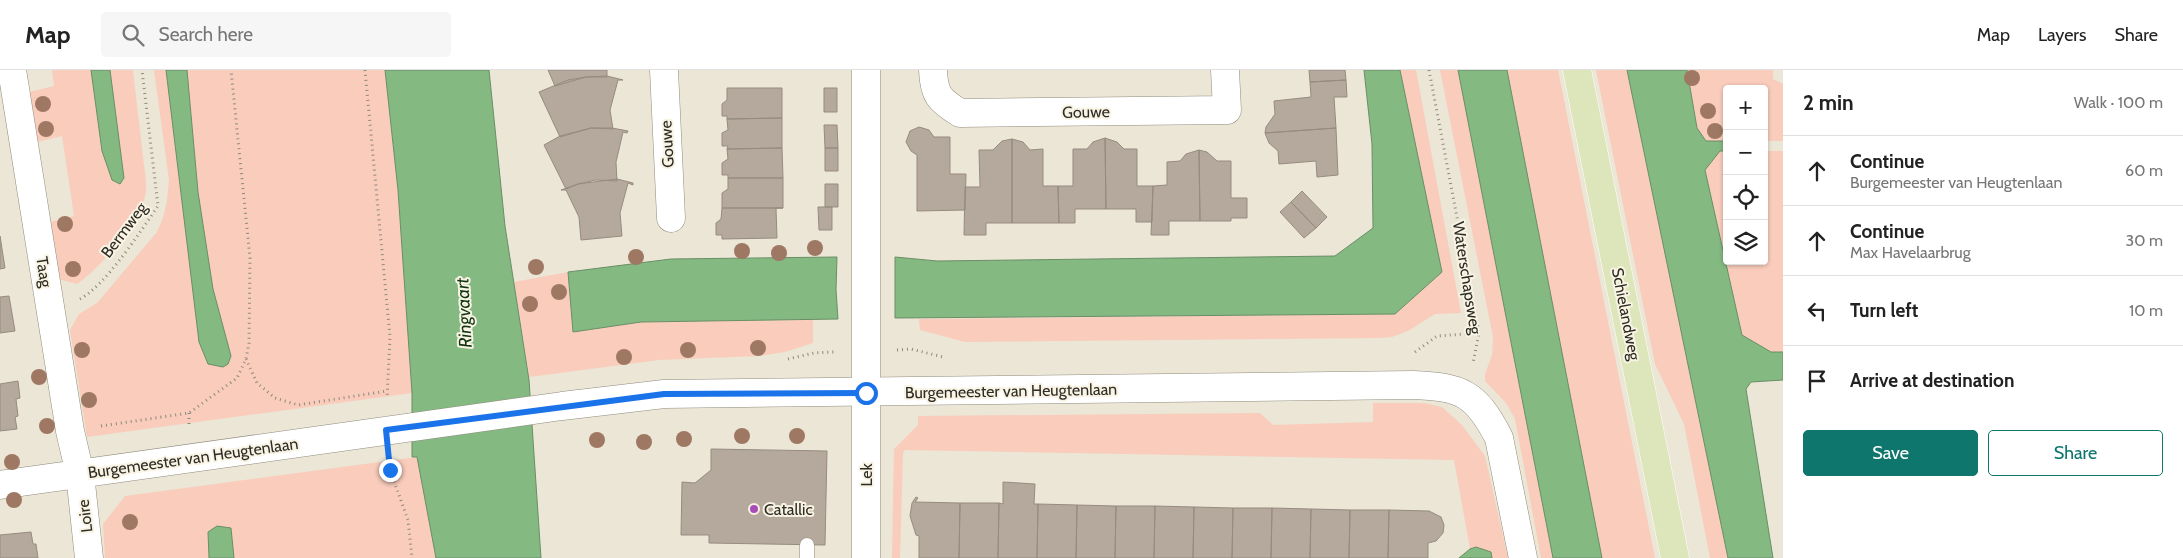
<!DOCTYPE html>
<html lang="en">
<head>
<meta charset="utf-8">
<style>
	:root { --surface:#fff; --page:#f6f6f6; --text:#222; --muted:#767676; --line:#e0e0e0; --accent:#0f766e }
	body { margin:0; font-family:Cabin,sans-serif; background:var(--page); color:var(--text) }
	.controls { position:absolute; right:15px; top:15px; display:grid; overflow:hidden; border-radius:5px; box-shadow:0 1px 4px #0004 }
	.controls button { width:45px; height:45px; display:grid; place-items:center; padding:0; border:0; border-bottom:1px solid var(--line); background:var(--surface); color:var(--text); font:25px sans-serif }
	.stop { position:absolute; width:15px; height:15px; margin:-11px; border:4px solid #1a73e8; border-radius:50%; background:#fff }
	.stop.end { background:#1a73e8; border-color:#fff; box-shadow:0 1px 5px #0008 }
	.list { margin:0; padding:0; list-style:none }
	h2 { display:flex; justify-content:space-between; align-items:center; height:65px; margin:0; padding:0 20px; font-size:21px }
	h2 small { font-size:16px; font-weight:400; color:var(--muted) }
	.list li { display:grid; grid-template-columns:32px 1fr auto; gap:15px; align-items:center; box-sizing:border-box; height:70px; padding:0 20px; border-top:1px solid var(--line) }
	.list b { display:block; font-size:19px; white-space:nowrap }
	.list p { margin:0; font-size:16px; white-space:nowrap; color:var(--muted) }
	.list em { font-size:16px; font-style:normal; color:var(--muted) }
	.actions { display:flex; gap:10px; padding:15px 20px }
	.actions a { flex:1; padding:11px 0; border:1px solid var(--accent); border-radius:5px; text-align:center; font-size:18px; color:var(--accent) }
	.actions .main { background:var(--accent); color:#fff }
	.icon { flex:none; width:28px; height:28px; fill:none; stroke:currentColor; stroke-width:2; stroke-linecap:round; stroke-linejoin:round }
	.map { position:relative; flex:none; width:1783px; height:488px; overflow:hidden }
	header { display:flex; align-items:center; gap:30px; box-sizing:border-box; height:70px; padding:0 25px; background:var(--surface); border-bottom:1px solid var(--line) }
	header strong { font-size:24px }
	nav { display:flex; gap:28px; margin-inline-start:auto; font-size:18px }
	.search { width:350px; height:45px; background:var(--page); display:flex; align-items:center; gap:12px; box-sizing:border-box; padding:0 18px; border-radius:5px; color:var(--muted); font-size:19px }
	main { display:flex }
	aside { flex:1; background:var(--surface) }
	.map>svg:first-child { display:block }
</style>
</head>
<body>
<header>
<strong>Map</strong>
<div class="search"><svg class="icon" aria-label="search" viewBox="0 0 24 24"><circle cx="10" cy="10" r="6"/><path d="M15 15l6 6"/></svg>Search here</div>
<nav><a>Map</a><a>Layers</a><a>Share</a></nav>
</header>
<main>
<div class="map">
<svg width="1783" height="488" viewBox="0 0 1783 488">
	<rect width="100%" height="100%" fill="#ebe6d6"/>
	<path fill="#f9ccbc" d="M52 0H92L120 113 124 108 110 0H133C136 29 140 58 143 87 144 98 147 110 146 121 144 147 98 201 77 214L58 209 50 152 74 146 62 66 37 72 29 22 54 16Z
		M154 0H166L199 272 231 286 213 219 198 122 187 0H385L398 120 412 323 87 367 70 260 79 244 97 233 157 162 163 148 167 131 169 110Z
		M1400 0H1416L1461 243 1435 244 1408 261 1392 267 1378 268 965 272 920 260 919 249 1395 244 1442 202Z
		M1440 0H1458L1553 488H1541L1515 349 1506 333 1485 311V304L1492 285 1493 267Z
		M1507 0H1558L1655 488H1602Z
		M1596 0H1627L1728 488H1710L1684 354 1655 294Z
		M1687 0H1773V9L1783 14V71H1764V19H1727V71H1706L1697 58Z
		M1720 81H1727V191H1764V81H1783V282H1771L1742 265 1705 100Z
		M568 202 573 262 641 252 813 250V273L785 282 759 286 659 290 529 307 514 212Z
		M1373 333H1424L1442 337 1462 355 1485 386 1508 488H1492L1491 482 1476 477 1470 479 1454 390 905 380 903 383 900 488H892L894 379 918 355V346L1260 343 1273 355 1373 352Z
		M417 387 436 488H234L233 475 208 462 209 488H105L103 454 125 426Z"/>
	<path fill="#84b982" stroke="#6a8e66" d="M91 0H110L124 108 120 114 112 110 102 81Z
		M166 0H187L198 122 213 219 231 286 228 294 223 297 208 294 199 272Z
		M385 0H489L505 156 529 310 541 488H436L417 387H412V323L398 120Z
		M1364 0H1400L1442 202 1395 244 895 248V187L937 191 1335 186 1373 158 1372 74Z
		M1458 0H1507L1602 488H1553Z
		M1627 0H1687L1697 58 1706 71H1727V81H1720L1705 100 1742 265 1771 282H1783V310L1751 312 1746 319 1773 488H1728Z
		M837 187 836 220 838 249 641 252 573 262 568 202 671 189Z
		M217 456 231 458 234 488H209L208 462Z
		M1476 477 1491 482 1492 488H1459L1470 479Z"/>
	<path fill="#b5a99d" stroke="#978b80" d="M548 0H607V7H586L555 16Z
		M1309 0H1345L1346 10 1310 12Z
		M607 6 623 10H618L610 40 613 59 591 58 560 67 539 22 568 10 586 7Z
		M1346 10 1347 27H1334L1336 58 1265 63 1266 57 1275 44 1274 31 1311 27 1310 12Z
		M727 18H782V48L727 49V46H722V34L727 30Z
		M824 18H837V42H824Z
		M782 48V78L727 79 728 76H722V63L728 60 727 49Z
		M824 55H837L838 78H825Z
		M919 57 929 60 934 67H950V104H966L965 140 917 141V85L911 81 906 72 910 61Z
		M591 58H612L628 61 627 63 623 62 616 92 617 111 596 110 578 114 566 119 544 75 560 66Z
		M1336 58 1338 105 1317 107 1316 91 1279 94 1278 81 1269 73 1265 63Z
		M1105 68 1106 139H1075V153H1059L1058 116H1073V79H1087L1093 72Z
		M1105 68 1117 72 1124 79H1137V116H1153L1152 152H1136V139H1106Z
		M1012 69 1023 72 1030 80 1043 79V116H1058L1059 153H1012Z
		M1012 69V153H986V165H964L965 117H980L979 80H993L1002 71Z
		M782 78 783 108H728V105H722V93L728 89 727 79Z
		M825 78H838V101H825Z
		M1199 80 1200 151H1169V165H1151L1153 116 1167 115V92L1180 91 1186 84Z
		M1199 80 1207 82 1217 91H1231V128H1247V148H1231V151H1200Z
		M728 108H783V138H722V123L728 119Z
		M617 109 633 113V115L628 113 620 143 622 166 581 170 579 147 566 120H561L578 114Z
		M825 114H838V137H825Z
		M1302 121 1327 147 1316 158 1291 132Z
		M1291 132 1316 158 1304 168 1280 142Z
		M818 137H832V160H819Z
		M722 138H783H776L777 168 722 169V165H716V153L721 149Z
		M0 166 5 198 0 199Z
		M9 226 15 261 0 263V227Z
		M18 311 20 328 16 329 18 346 15 347 17 359 0 361V314Z
		M711 379 827 381 825 475 709 473V465H681L682 412 695 413 711 400Z
		M1003 412 1035 414 1034 434H1038L1037 488H998L999 433 1003 434Z
		M916 427 918 428 915 432 960 433 959 488H919V466L916 465 910 446 912 433Z
		M960 433H999L998 488H959Z
		M1038 434 1077 435 1076 488H1037Z
		M1077 435 1116 436 1115 488H1076Z
		M1116 436H1155L1154 488H1115Z
		M1155 436 1194 437 1193 488H1154Z
		M1194 437 1233 438 1232 488H1193Z
		M1233 438H1272L1271 488H1232Z
		M1272 438 1311 439 1310 488H1271Z
		M1311 439 1350 440 1349 488H1310Z
		M1350 440H1389L1388 488H1349Z
		M1389 440 1429 441 1441 447 1444 455 1443 463 1436 471 1428 473V488H1388Z
		M31 462 33 474H36L38 488H0V465Z"/>
	<g fill="none" stroke-linecap="round" stroke-linejoin="round">
		<g stroke="#908c7d" stroke-width="15">
			<path id="service" d="M807 488V475"/>
		</g>
		<g stroke="#908c7d" stroke-width="29">
			<path id="minor" d="M12 0 70 361 80 404 89 488
				M664 0 671 148
				M933 0C934 25 939 30 960 43L1227 40 1225 0
				M866 488V0"/>
		</g>
		<g stroke="#908c7d" stroke-width="29">
			<path id="tertiary" d="M0 415 562 336 664 324 1413 315C1462 317 1476 323 1499 368L1523 488"/>
		</g>
		<g stroke="#fff" stroke-width="29">
			<path id="primary" d="M1577 0 1675 488"/>
		</g>
		<path stroke="#8d8a7f" stroke-width="3" stroke-dasharray="1 4" stroke-linecap="butt" d="M365 0 390 267 387 328
			M1429 0 1479 263 1473 293
			M80 229C106 215 140 162 158 136L142 0
			M897 280 911 279 943 287
			M1415 282 1437 266 1479 263
			M246 289 257 313 275 328 298 335 387 321
			M788 289 814 283 834 282
			M189 343V357
			M101 356 189 343 237 308 246 289 249 273 250 188 231 0
			M389 392 390 400 408 450 412 488"/>
		<use href="#service" stroke="#fff" stroke-width="14"/>
		<use href="#minor" stroke="#fff" stroke-width="28"/>
		<use href="#tertiary" stroke="#fff" stroke-width="28"/>
		<use href="#primary" stroke="#dde6ba" stroke-width="28"/>
	</g>
	<g fill="#9e7862">
		<circle cx="1692" cy="8" r="8"/>
		<circle cx="43" cy="34" r="8"/>
		<circle cx="1708" cy="41" r="8"/>
		<circle cx="46" cy="59" r="8"/>
		<circle cx="1715" cy="61" r="8"/>
		<circle cx="65" cy="154" r="8"/>
		<circle cx="815" cy="178" r="8"/>
		<circle cx="742" cy="181" r="8"/>
		<circle cx="779" cy="183" r="8"/>
		<circle cx="636" cy="187" r="8"/>
		<circle cx="536" cy="197" r="8"/>
		<circle cx="73" cy="199" r="8"/>
		<circle cx="559" cy="222" r="8"/>
		<circle cx="530" cy="234" r="8"/>
		<circle cx="758" cy="278" r="8"/>
		<circle cx="82" cy="280" r="8"/>
		<circle cx="688" cy="280" r="8"/>
		<circle cx="624" cy="287" r="8"/>
		<circle cx="39" cy="307" r="8"/>
		<circle cx="89" cy="330" r="8"/>
		<circle cx="47" cy="356" r="8"/>
		<circle cx="742" cy="366" r="8"/>
		<circle cx="797" cy="366" r="8"/>
		<circle cx="684" cy="369" r="8"/>
		<circle cx="597" cy="370" r="8"/>
		<circle cx="644" cy="372" r="8"/>
		<circle cx="12" cy="392" r="8"/>
		<circle cx="14" cy="430" r="8"/>
		<circle cx="130" cy="452" r="8"/>
	</g>
	<g fill="none" stroke-linecap="round" stroke-linejoin="round">
		<path stroke="#1a73e8" stroke-width="6" d="M390 400 386 360 664 324 866 323"/>
	</g>
	<circle fill="#a94cb6" stroke="#f8f3e3" stroke-width="2" cx="754" cy="439" r="5"/>
	<g text-anchor="middle" dominant-baseline="central" stroke-width="4" stroke-linejoin="round" paint-order="stroke">
		<g font-size="16" fill="#2d2b25" stroke="#f8f3e3">
			<text transform="translate(1086 42) rotate(-1)">Gouwe</text>
			<text transform="translate(667 74) rotate(-93)">Gouwe</text>
			<text transform="translate(124 160) rotate(-53)">Bermweg</text>
			<text transform="translate(44 202) rotate(81)">Taag</text>
			<text transform="translate(1467 208) rotate(81)">Waterschapsweg</text>
			<text transform="translate(1626 244) rotate(79)">Schielandweg</text>
			<text transform="translate(1011 321) rotate(-1)">Burgemeester van Heugtenlaan</text>
			<text transform="translate(193 388) rotate(-8)">Burgemeester van Heugtenlaan</text>
			<text transform="translate(866 405) rotate(-90)">Lek</text>
			<text transform="translate(85 446) rotate(-97)">Loire</text>
		</g>
		<g font-size="16" fill="#2d2b25" stroke="#f8f3e3" text-anchor="start">
			<text x="764" y="439">Catallic</text>
		</g>
		<g font-size="18" font-style="italic" fill="#0f3410" stroke="#f8f3e3">
			<text transform="translate(464 243) rotate(-93)">Ringvaart</text>
		</g>
	</g>
</svg>
<div class="controls">
<button>+</button>
<button>−</button>
<button><svg class="icon" aria-label="locate" viewBox="0 0 24 24"><circle cx="12" cy="12" r="6"/><path d="M12 2v4M12 18v4M2 12h4M18 12h4"/></svg></button>
<button><svg class="icon" aria-label="layers" viewBox="0 0 24 24"><path d="M12 4l9 5-9 5-9-5zM3 14l9 5 9-5"/></svg></button>
</div>
<div class="stop" style="left:866px;top:323px"></div>
<div class="stop end" style="left:390px;top:400px"></div>
</div>
<aside>
<h2>2 min<small>Walk · 100 m</small></h2>
<ul class="list">
<li><svg class="icon" aria-label="ahead" viewBox="0 0 24 24"><path d="M12 20V5M6 11l6-6 6 6"/></svg><div><b>Continue</b><p>Burgemeester van Heugtenlaan</p></div><em>60 m</em></li>
<li><svg class="icon" aria-label="ahead" viewBox="0 0 24 24"><path d="M12 20V5M6 11l6-6 6 6"/></svg><div><b>Continue</b><p>Max Havelaarbrug</p></div><em>30 m</em></li>
<li><svg class="icon" aria-label="left" viewBox="0 0 24 24"><path d="M17 20v-9H6M10 6l-5 5 5 5"/></svg><div><b>Turn left</b></div><em>10 m</em></li>
<li><svg class="icon" aria-label="arrive" viewBox="0 0 24 24"><path d="M6 21V4h12l-3 4 3 4H6"/></svg><div><b>Arrive at destination</b></div></li>
</ul>
<div class="actions"><a class="main">Save</a><a>Share</a></div>
</aside>
</main>
</body>
</html>
